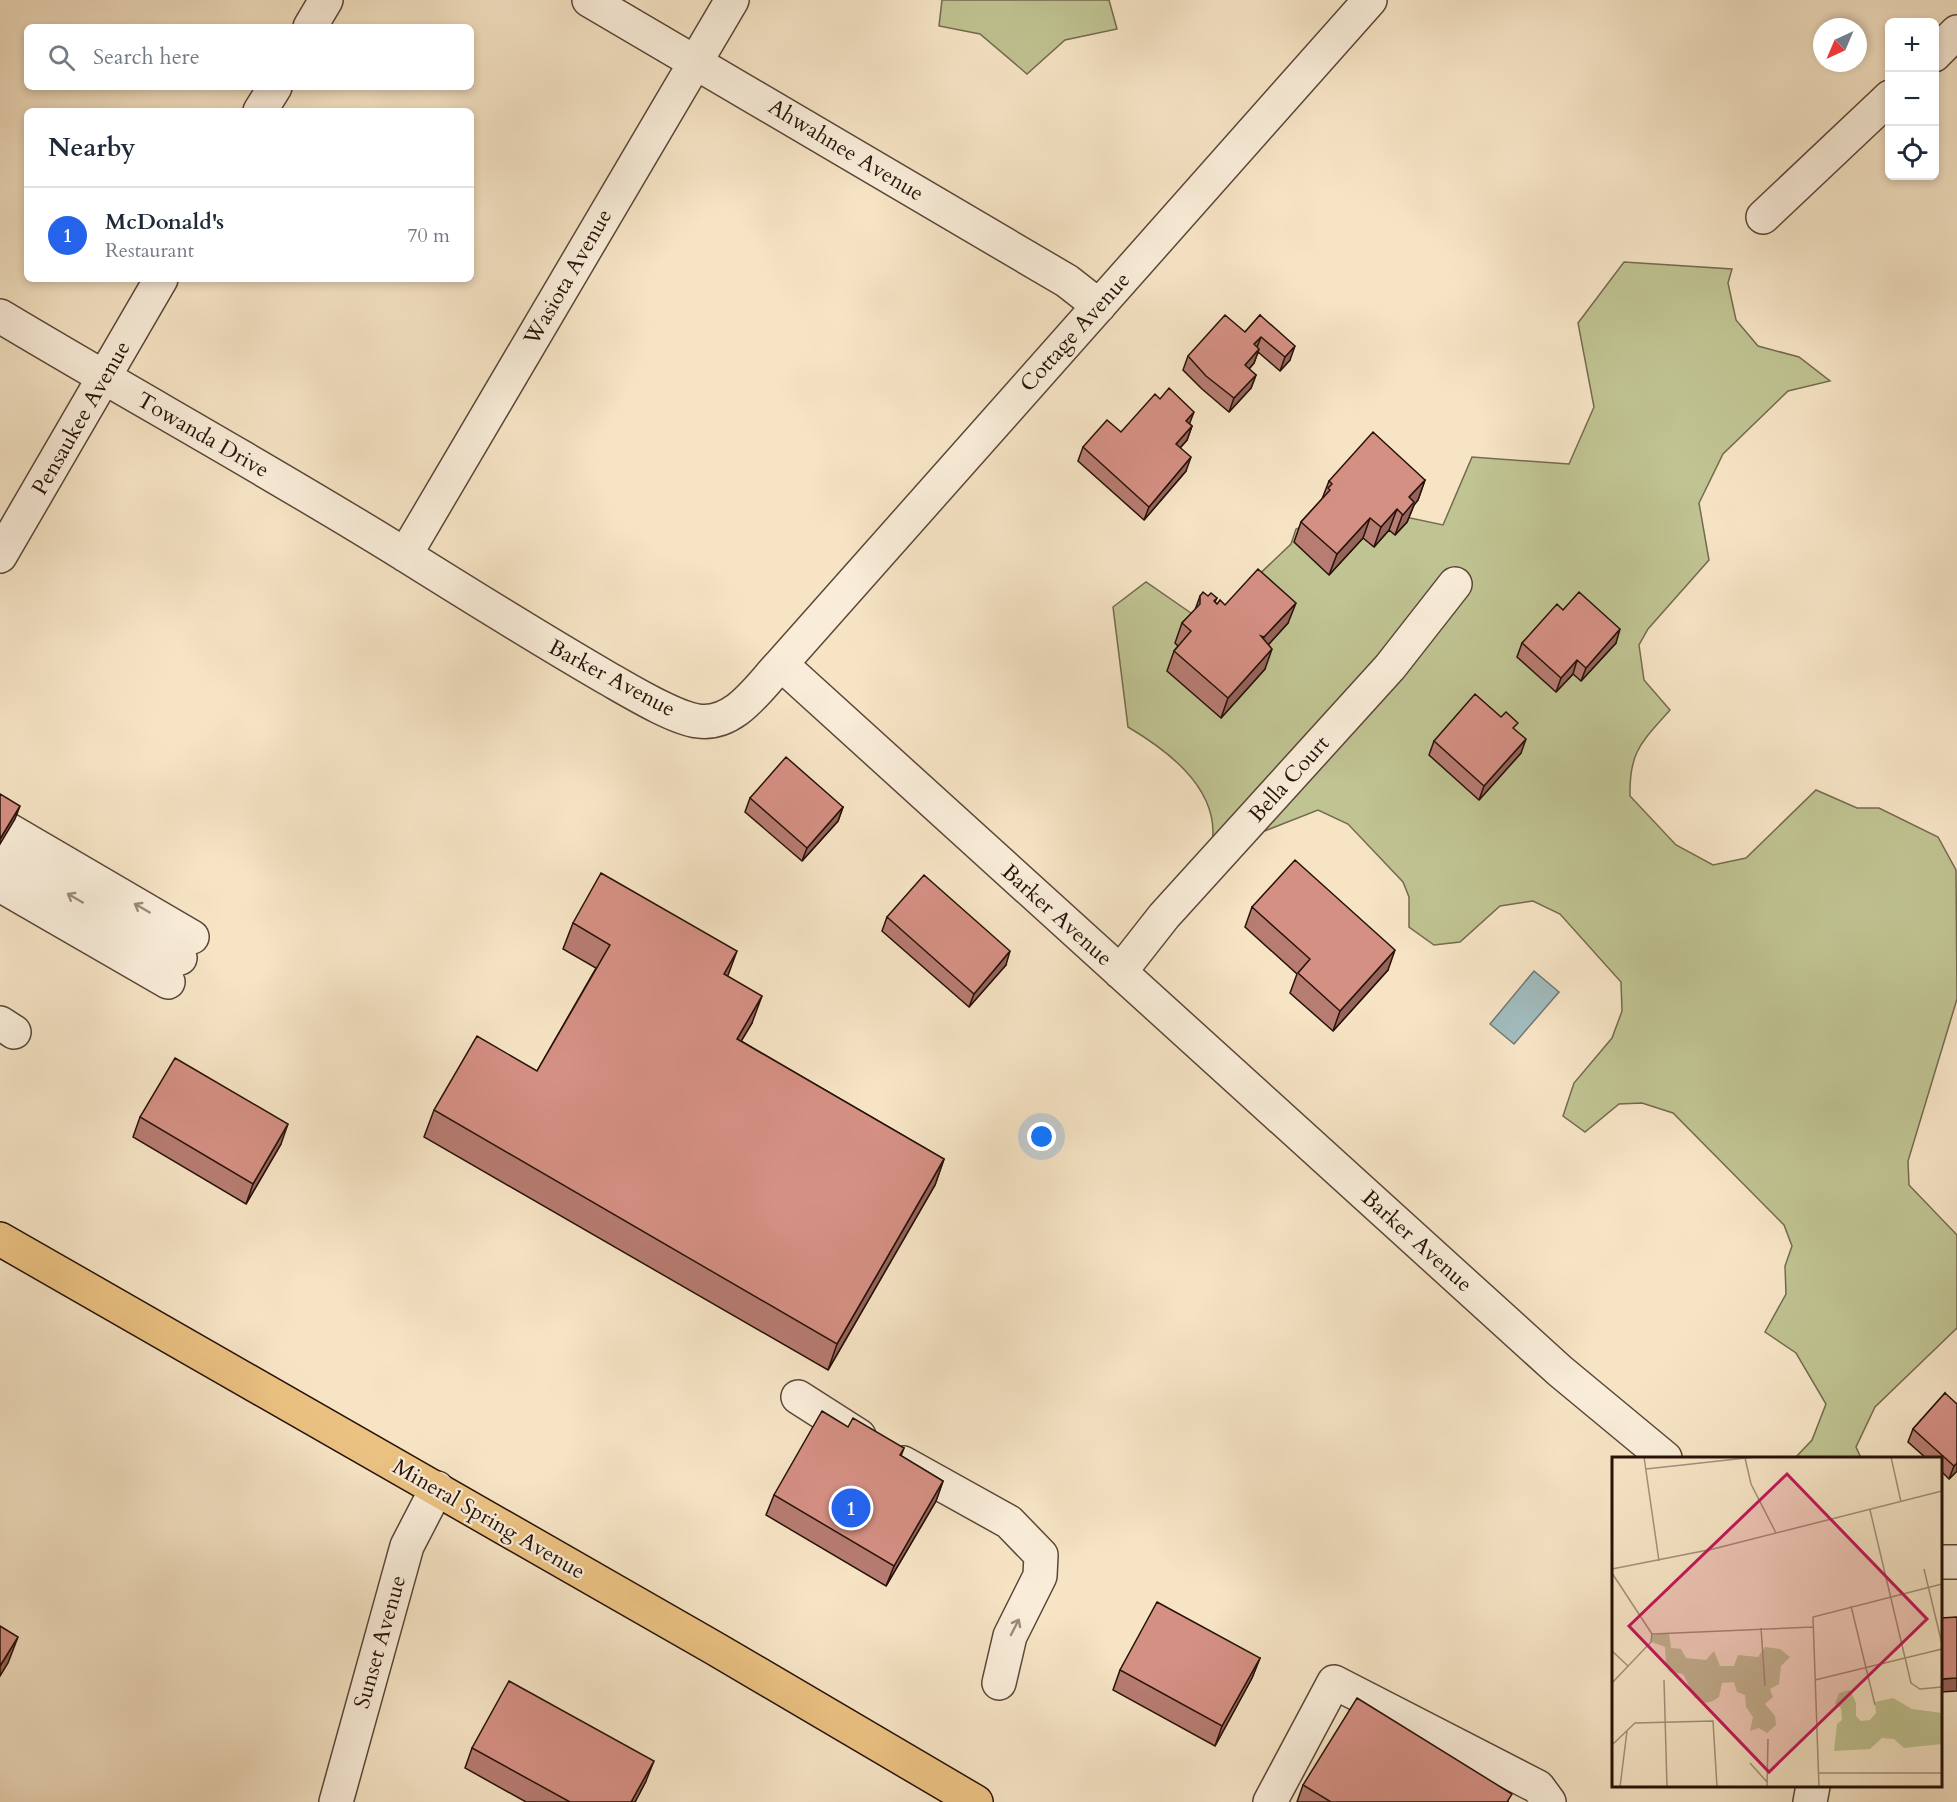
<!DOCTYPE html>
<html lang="en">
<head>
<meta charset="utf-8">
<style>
	:root { --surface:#fff; --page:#f6f6f7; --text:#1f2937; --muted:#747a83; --line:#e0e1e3; --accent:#2563eb }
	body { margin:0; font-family:Cardo,serif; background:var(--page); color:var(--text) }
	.controls { position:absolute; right:18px; top:18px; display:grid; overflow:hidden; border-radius:9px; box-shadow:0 3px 9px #0003 }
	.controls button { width:54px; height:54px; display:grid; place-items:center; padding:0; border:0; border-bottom:2px solid var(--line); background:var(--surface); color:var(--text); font:30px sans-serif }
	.compass { position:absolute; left:1813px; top:18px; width:54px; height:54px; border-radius:50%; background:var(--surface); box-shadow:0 3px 9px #0003; rotate:224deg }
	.you { position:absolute; left:1042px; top:1137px; width:21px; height:21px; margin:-15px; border:4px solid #fff; border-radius:50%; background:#1a73e8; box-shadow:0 0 0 9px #1a73e833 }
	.badge { display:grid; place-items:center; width:39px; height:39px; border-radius:50%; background:var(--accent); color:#fff; font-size:20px; font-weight:700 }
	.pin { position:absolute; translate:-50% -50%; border:3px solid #fff; box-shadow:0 2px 6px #0006 }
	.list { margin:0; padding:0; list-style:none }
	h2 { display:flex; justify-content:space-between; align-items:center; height:78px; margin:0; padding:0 24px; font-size:26px }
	h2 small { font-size:20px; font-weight:400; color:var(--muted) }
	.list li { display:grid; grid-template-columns:39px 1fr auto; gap:18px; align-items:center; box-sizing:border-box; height:96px; padding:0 24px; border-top:2px solid var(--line) }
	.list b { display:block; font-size:22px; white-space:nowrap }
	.list p { margin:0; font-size:20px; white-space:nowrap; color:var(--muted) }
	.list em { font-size:20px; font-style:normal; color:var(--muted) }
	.icon { flex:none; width:33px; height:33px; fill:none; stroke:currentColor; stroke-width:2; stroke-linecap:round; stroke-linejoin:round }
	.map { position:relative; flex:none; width:1957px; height:1802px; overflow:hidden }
	.search { position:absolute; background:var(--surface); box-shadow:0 3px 9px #0003; left:24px; top:24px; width:450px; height:66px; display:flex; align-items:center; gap:15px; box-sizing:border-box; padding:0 21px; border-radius:9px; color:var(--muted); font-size:22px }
	.panel { position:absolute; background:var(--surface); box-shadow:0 3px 9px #0003; left:24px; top:108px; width:450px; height:174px; border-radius:9px }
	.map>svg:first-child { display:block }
</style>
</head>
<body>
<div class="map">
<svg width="1957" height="1802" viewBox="0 0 1957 1802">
	<rect width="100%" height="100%" fill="#f6e4c5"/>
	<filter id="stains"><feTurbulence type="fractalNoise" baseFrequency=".00333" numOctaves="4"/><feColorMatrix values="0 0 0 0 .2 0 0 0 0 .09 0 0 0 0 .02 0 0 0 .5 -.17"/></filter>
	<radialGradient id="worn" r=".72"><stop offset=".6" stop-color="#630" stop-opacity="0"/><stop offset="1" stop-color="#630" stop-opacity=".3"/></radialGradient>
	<path fill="#c0c392" stroke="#746a4e" stroke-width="1.5" d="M942 0H1109L1117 29 1065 40 1027 74 980 34 939 26Z
		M1624 262 1732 269 1728 283 1736 320 1758 346 1799 357 1830 381 1788 391 1723 454 1699 503 1709 560 1648 629 1639 645 1644 680 1670 710C1642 742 1629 751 1630 796L1676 845 1713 865 1746 858 1816 790 1857 808H1879L1938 837 1956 870 1957 999 1908 1161 1909 1185 1957 1235V1328L1875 1407 1856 1447 1861 1458H1795L1812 1440 1826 1404 1796 1353 1765 1332 1786 1294 1785 1266 1792 1246 1784 1225 1673 1113 1642 1103 1619 1104 1585 1132 1563 1116 1574 1083 1612 1038 1622 1011 1621 982 1560 914 1533 901 1500 906 1460 942 1434 945 1409 927V897L1403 882 1348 824 1318 810 1262 832 1203 878C1207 864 1213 846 1213 832 1213 784 1165 749 1128 727L1113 607 1146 582 1191 613 1228 604 1291 544 1296 529 1354 506 1443 525 1472 457 1569 464 1594 407 1578 323Z"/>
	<path fill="#a1bcbe" stroke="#707876" stroke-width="1.5" d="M1534 971 1559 992 1514 1044 1490 1024Z"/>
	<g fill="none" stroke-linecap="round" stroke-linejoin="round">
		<g stroke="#5b4638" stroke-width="36">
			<path id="minor" d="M589 0 1067 281 1099 306
				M310 27 326 0
				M1934 55 1957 32
				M260 111 275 87
				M1763 217 1890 97
				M0 316C135 397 274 473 407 556 474 598 540 639 607 678 630 691 674 718 698 721 735 726 758 688 781 664L1370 0
				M405 555 732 0
				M0 556 161 279
				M781 664 1560 1371 1665 1458
				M9 830 192 937
				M0 855 180 958
				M0 885 168 982
				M1120 972 1164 916 1390 667 1455 584
				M0 1023 14 1032
				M798 1397 859 1436
				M903 1463 1009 1522 1041 1555 1040 1576 1010 1636 999 1683
				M1940 1562H1957
				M336 1802 407 1546 437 1488
				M1270 1802 1334 1682 1538 1787 1549 1802
				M1810 1802 1813 1786"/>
		</g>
		<g stroke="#271209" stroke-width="36">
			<path id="major" d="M0 1239 714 1648 976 1802"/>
		</g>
		<use href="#minor" stroke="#f9edd9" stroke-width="33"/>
		<use href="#major" stroke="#ebc282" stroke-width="33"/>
	</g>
	<path fill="#b77c72" stroke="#271209" stroke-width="1.5" d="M1260 315 1290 360 1280 371 1258 352 1254 363 1249 369 1256 375 1251 388 1229 412 1202 389 1183 370 1188 356 1245 332Z
		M1190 424 1192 426 1187 440 1180 448 1186 471 1144 520 1078 461 1083 447 1121 432Z
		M1425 480 1418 500 1414 505 1407 522 1395 535 1389 530 1374 547 1363 538 1329 575 1294 542 1301 522 1322 499 1329 481Z
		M1200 596 1217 598 1215 602 1217 604 1288 623 1268 645 1265 669 1221 718 1167 671 1174 651 1178 646 1175 643 1182 623 1195 610Z
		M1563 610 1616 643 1581 681 1573 674 1556 692 1517 657 1522 643Z
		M1515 730 1521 753 1479 800 1429 755 1434 741Z
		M750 798 843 807 838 821 802 861 745 812Z
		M1252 907 1388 970 1333 1031 1290 993 1297 974 1245 927Z
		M887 917 1006 965 969 1007 882 931Z
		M573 923 727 977 752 1023 741 1041 944 1159 935 1185 828 1370 424 1137 434 1110 537 1071 596 968 563 949Z
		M140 1117 281 1144 246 1204 133 1137Z
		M1945 1393 1957 1471 1949 1479 1941 1471V1458H1926L1908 1442 1913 1429Z
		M848 1427 904 1448 901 1456 943 1481 936 1501 886 1586 766 1515 774 1495Z
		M1260 1658 1252 1678 1215 1746 1113 1690 1120 1670Z
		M472 1748 646 1781 635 1802H526L465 1768Z
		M1303 1785 1509 1802H1297Z"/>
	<path fill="#95655c" stroke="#271209" stroke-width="1.5" d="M1261 337 1256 350 1254 344Z
		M1295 346 1290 360 1280 371 1285 357Z
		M1259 349 1254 363 1240 379 1245 365Z
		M1256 375 1251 388 1229 412 1234 398Z
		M1194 412 1189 425 1186 421Z
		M1192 426 1187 440 1171 458 1176 444Z
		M1191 457 1186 471 1144 520 1149 507Z
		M1425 480 1418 500 1414 505 1407 522 1395 535 1409 497Z
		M1397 509 1389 530 1374 547 1381 527Z
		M1370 518 1363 538 1329 575 1337 554Z
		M1296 603 1288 623 1257 657 1264 637Z
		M1620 629 1616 643 1581 681 1586 668Z
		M1272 649 1265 669 1221 718 1228 698Z
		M1577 660 1573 674 1556 692 1561 678Z
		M1526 739 1521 753 1479 800 1484 786Z
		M20 806 15 819 0 844V839Z
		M843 807 838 821 802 861 807 848Z
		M1395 950 1388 970 1333 1031 1340 1011Z
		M737 951 727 978 724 974Z
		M1010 951 1006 965 969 1007 974 994Z
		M762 996 752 1023 727 1065 737 1039Z
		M288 1124 281 1144 246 1204 253 1184Z
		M944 1159 935 1185 828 1370 837 1344Z
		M1957 1463V1471L1949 1479 1954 1466Z
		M943 1481 936 1501 886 1586 894 1566Z
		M18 1637 8 1663 0 1676V1666Z
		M1260 1658 1252 1678 1215 1746 1222 1726Z
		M1957 1678V1691L1941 1692V1679Z
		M654 1761 646 1781 635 1802H631Z"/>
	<path fill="#d59084" stroke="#271209" stroke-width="1.5" d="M1225 315 1245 332 1260 315 1295 346 1285 357 1261 337 1254 344 1259 349 1245 365 1256 375 1234 398 1206 376 1188 356Z
		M1169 388 1194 412 1186 421 1192 426 1176 444 1191 457 1149 507 1083 447 1107 420 1121 432 1155 394 1160 399Z
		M1373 432 1425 480 1409 497 1414 502 1403 515 1397 509 1381 527 1370 518 1337 554 1301 522 1330 490 1328 488 1332 484 1329 481Z
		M1258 569 1296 603 1264 637 1261 636 1272 649 1228 698 1174 651 1191 631 1182 623 1200 604V596L1203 592 1208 596 1211 593 1217 598 1214 601 1217 604 1220 600 1225 605Z
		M1579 592 1620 629 1586 668 1577 660 1561 678 1522 643 1557 604 1563 610Z
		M1475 694 1501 717 1506 712 1518 723 1513 728 1526 739 1484 786 1434 741Z
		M786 757 843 807 807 848 750 798Z
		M0 794 20 806 0 839Z
		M1295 860 1395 950 1340 1011 1298 973 1310 959 1252 907Z
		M601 873 737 951 724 974 762 996 737 1039 944 1159 837 1344 434 1110 477 1036 537 1071 610 945 573 923Z
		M924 875 1010 951 974 994 887 917Z
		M175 1058 288 1124 253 1184 140 1117Z
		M1945 1393 1957 1404V1463L1954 1466 1913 1429Z
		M822 1411 848 1427 853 1418 904 1448 900 1455 943 1481 894 1566 774 1495Z
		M1157 1602 1260 1658 1222 1726 1120 1670Z
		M1957 1617V1678L1941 1679V1618Z
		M0 1626 18 1637 0 1666Z
		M509 1681 654 1761 631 1802H570L472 1748Z
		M1357 1698 1512 1794 1507 1802H1331L1303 1785Z"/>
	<defs><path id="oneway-shaft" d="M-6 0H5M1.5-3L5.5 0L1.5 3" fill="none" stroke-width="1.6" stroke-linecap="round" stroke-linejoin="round" transform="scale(1.5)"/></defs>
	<g stroke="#9a8a7b">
		<use href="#oneway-shaft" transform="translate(75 898) rotate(-150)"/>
		<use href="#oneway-shaft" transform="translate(142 908) rotate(-150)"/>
		<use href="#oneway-shaft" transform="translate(1015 1627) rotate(-63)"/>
	</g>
	<g text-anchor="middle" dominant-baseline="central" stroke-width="4.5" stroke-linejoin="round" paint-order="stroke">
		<g font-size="22" fill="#271209" stroke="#f9edd9">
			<text transform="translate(846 150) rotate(31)">Ahwahnee Avenue</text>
			<text transform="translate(568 277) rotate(-60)">Wasiota Avenue</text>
			<text transform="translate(1075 332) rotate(-48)">Cottage Avenue</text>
			<text transform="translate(81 418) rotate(-60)">Pensaukee Avenue</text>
			<text transform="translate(203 435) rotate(30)">Towanda Drive</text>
			<text transform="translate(612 678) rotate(28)">Barker Avenue</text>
			<text transform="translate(1289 779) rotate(-48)">Bella Court</text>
			<text transform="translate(1057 915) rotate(42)">Barker Avenue</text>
			<text transform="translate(1417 1241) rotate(42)">Barker Avenue</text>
			<text transform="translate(489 1519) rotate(30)">Mineral Spring Avenue</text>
			<text transform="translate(380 1642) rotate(-74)">Sunset Avenue</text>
		</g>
	</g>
	<g transform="translate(1612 1457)">
		<rect width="330" height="330" fill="#f6e4c5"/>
		<path d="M57 176 59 191 69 192 74 201 94 203 102 194 108 209H122L126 198 146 200 153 190 168 192 178 200 169 209 167 227 158 232 161 240 153 247 163 259 164 268 155 276 147 271 138 274 141 260 134 250 133 238 125 235 122 225 110 226 107 240 101 244 94 246 83 241 71 217 58 215 54 208 53 190 40 185V178ZM238 233 244 246V259L249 264 258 263 264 256 263 245 281 241 300 252 330 256V287L292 291 282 282 270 281 258 292 222 294 225 267 230 263 229 251 223 247 227 236Z" fill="#c0c392"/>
		<path fill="none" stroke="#a3907a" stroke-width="1.5" d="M32 0 47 104M279 0 289 45M133 1 139 27 164 76M34 12 143 0M258 53 299 226 308 232 330 230M0 112 101 92 330 34M312 112 330 187M0 116 40 177M239 149 263 248M149 171 153 229M40 177 201 170M0 194 16 209M52 223 55 330M203 223 330 192M0 226 39 185 40 177M0 288 23 266 101 264 105 330M138 306 155 325M207 316H330M8 330 15 274M155 330 156 282M207 330 201 160 330 127"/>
		<path fill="#c2185b" fill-opacity="0.15" stroke="#c2185b" stroke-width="3" d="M175 17 315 162 157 315 17 169Z"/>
		<rect width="330" height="330" fill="none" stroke="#271209" stroke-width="3"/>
	</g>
	<rect width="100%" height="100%" filter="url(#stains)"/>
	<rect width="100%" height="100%" fill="url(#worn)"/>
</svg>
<div class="controls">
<button>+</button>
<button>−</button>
<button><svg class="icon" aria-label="locate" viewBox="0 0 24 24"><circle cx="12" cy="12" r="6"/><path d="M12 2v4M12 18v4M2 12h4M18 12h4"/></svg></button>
</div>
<svg class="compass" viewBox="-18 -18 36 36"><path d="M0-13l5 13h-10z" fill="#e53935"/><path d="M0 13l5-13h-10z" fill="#747a83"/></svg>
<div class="you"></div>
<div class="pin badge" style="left:851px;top:1508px">1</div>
<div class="search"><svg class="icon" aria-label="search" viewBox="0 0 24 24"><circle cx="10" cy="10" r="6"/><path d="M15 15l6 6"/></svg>Search here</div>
<section class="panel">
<h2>Nearby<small></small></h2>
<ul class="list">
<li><span class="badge">1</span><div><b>McDonald's</b><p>Restaurant</p></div><em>70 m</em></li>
</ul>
</section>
</div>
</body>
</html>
